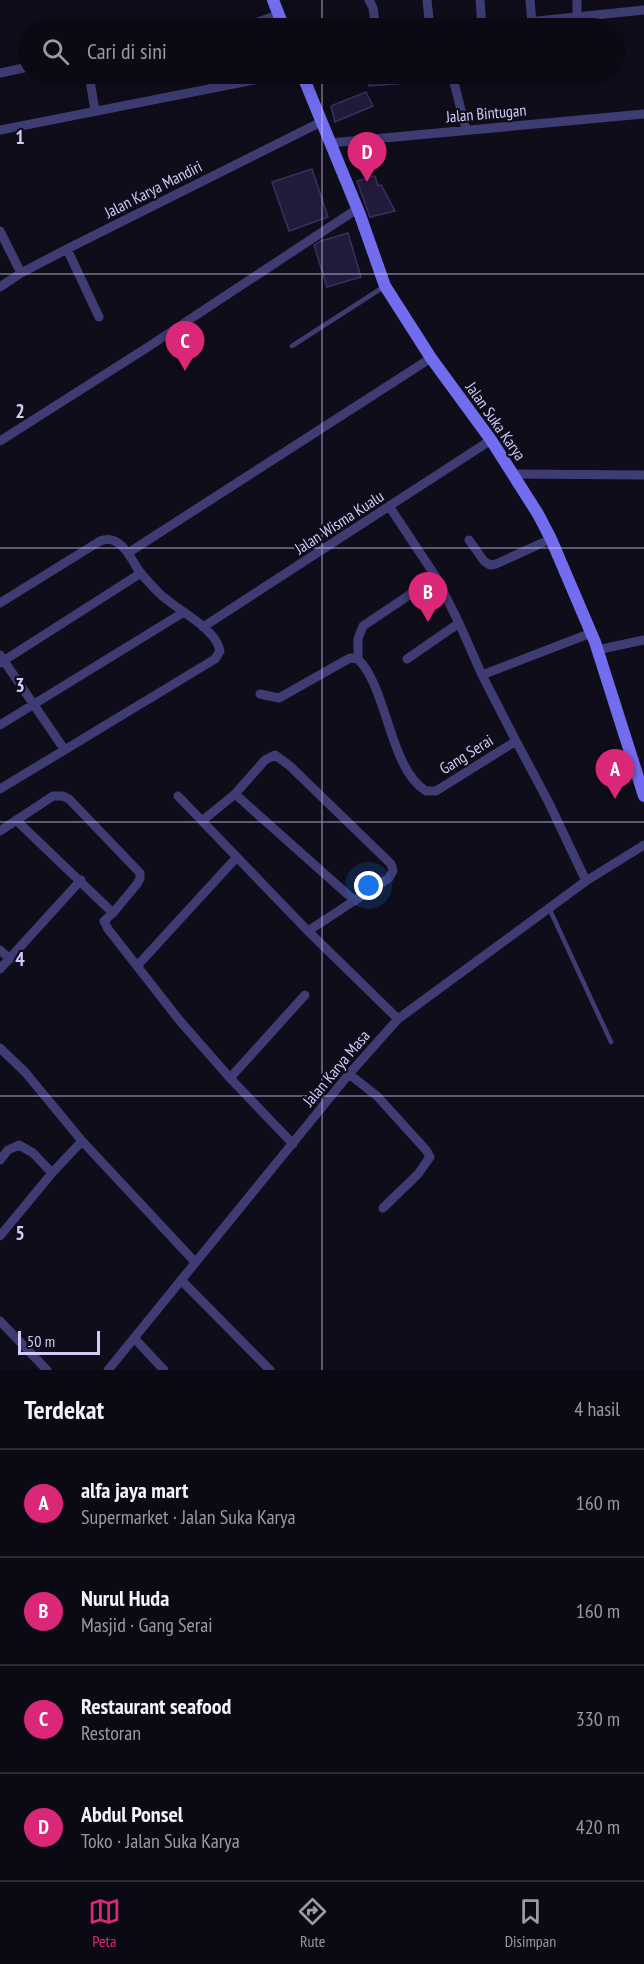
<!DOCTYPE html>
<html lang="id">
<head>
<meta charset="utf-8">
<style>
	:root { --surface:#0b0a14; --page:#191822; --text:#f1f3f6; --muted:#9a9aa0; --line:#2b2b34; --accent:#db2777 }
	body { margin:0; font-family:"PT Sans Narrow",sans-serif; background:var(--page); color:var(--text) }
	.scale { position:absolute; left:18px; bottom:15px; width:82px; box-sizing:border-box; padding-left:6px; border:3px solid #d1cbf9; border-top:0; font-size:16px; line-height:21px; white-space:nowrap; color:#d1cbf9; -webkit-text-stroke:4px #0f0d1a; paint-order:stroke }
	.you { position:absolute; left:369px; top:886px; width:21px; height:21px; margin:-15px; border:4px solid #fff; border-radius:50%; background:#1a73e8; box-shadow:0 0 0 9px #1a73e833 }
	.badge { display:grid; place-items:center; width:39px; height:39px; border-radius:50%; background:var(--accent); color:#fff; font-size:20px; font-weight:700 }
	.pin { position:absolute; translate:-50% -50px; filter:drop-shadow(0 2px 3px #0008) }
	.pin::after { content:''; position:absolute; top:32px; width:21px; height:18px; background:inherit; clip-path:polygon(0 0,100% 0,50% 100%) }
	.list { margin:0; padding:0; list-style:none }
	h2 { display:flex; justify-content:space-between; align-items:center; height:78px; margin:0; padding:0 24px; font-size:26px }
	h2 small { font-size:20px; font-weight:400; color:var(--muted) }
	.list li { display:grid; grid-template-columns:39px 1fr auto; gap:18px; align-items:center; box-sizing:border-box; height:108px; padding:0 24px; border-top:2px solid var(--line) }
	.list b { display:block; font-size:22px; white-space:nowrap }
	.list p { margin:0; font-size:20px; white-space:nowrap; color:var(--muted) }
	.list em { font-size:20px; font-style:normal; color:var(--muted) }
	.icon { flex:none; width:33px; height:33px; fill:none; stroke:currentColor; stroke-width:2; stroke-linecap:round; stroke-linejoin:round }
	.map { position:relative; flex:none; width:644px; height:1370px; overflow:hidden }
	.search { position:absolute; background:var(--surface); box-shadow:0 6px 24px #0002; left:18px; right:18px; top:18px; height:66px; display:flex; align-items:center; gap:15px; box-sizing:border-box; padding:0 21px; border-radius:33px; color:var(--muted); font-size:22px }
	.sheet { height:510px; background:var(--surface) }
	nav { display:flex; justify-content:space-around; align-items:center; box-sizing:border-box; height:84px; border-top:2px solid var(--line); background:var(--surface); font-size:16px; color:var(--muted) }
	nav a { display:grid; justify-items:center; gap:3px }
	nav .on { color:var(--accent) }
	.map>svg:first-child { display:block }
</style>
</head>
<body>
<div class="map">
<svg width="644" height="1370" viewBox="0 0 644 1370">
	<rect width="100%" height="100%" fill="#0f0d1a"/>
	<path fill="#211b39" stroke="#3a2f62" stroke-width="1.5" d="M367 74H408V83L369 86Z
		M366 92 373 106 335 122 331 106Z
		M312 169 328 217 289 231 272 182Z
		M375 176 378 186 381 185 395 211 370 217 357 181Z
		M348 233 361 277 327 287 314 245 321 241Z"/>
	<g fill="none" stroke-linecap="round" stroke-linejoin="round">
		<path stroke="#3f3c74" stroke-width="4.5" d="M292 346 385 286
			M549 908 611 1042"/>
		<path stroke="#3f3c74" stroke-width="9" d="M369 0 373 8 376 28
			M427 0 430 28
			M480 0 482 27
			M530 0 532 22
			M577 0V17
			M227 28 252 24 278 15
			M468 28 644 10
			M0 73 28 67
			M89 74 95 111
			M452 74 466 130
			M0 130 285 74
			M330 143 644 114
			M0 231 21 273
			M67 249 99 317
			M0 287 21 273 67 249 321 122
			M0 441 148 347 357 209
			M514 474 644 475
			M389 506 436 577 459 623 482 675 516 741
			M469 540 484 561 490 565 496 564 551 539
			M128 553 431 358
			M0 603 100 541C120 533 130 557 139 571 145 578 151 585 158 592 174 609 216 627 220 651L215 659 0 789
			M203 627 491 440
			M597 650 644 640
			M0 655 64 749
			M358 659C388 689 389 768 426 791H436L516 741 548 801 586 881
			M358 659V639L363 626 436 577
			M407 659 459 623
			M0 663 141 573
			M482 675 591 633
			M260 694 279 698 350 658 358 659
			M0 725 184 612
			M235 794 355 901
			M178 796 308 931 398 1019
			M16 820 113 913 104 921 108 929 180 1021 230 1078 293 1144
			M202 821 235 794 265 760 275 755 290 766 391 864 393 871 389 878 308 931
			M0 831 53 796H63L69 799 140 873V879L137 884 113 913
			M0 950 10 959
			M137 966 237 857
			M0 969 81 880
			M0 1048 25 1072 82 1141 195 1262
			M349 1074 377 1096 426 1150 430 1157 418 1174 383 1208
			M230 1078 305 995
			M0 1160 8 1150 19 1145 33 1153 52 1173
			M0 1236 52 1173 82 1141
			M181 1280 270 1370
			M0 1321 47 1370
			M135 1339 164 1370
			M108 1370 349 1074 398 1019 586 881 644 845"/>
		<path stroke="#726def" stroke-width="12" d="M273 0 284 28
			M302 74 360 215 385 286 431 358 491 440 538 514 551 539 595 642 644 796"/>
	</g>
	<path fill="none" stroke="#d1cbf9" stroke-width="1.5" stroke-opacity="0.55" d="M322 0V28M322 74V1370M0 274H644M0 548H644M0 822H644M0 1096H644"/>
	<g text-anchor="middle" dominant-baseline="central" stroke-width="4.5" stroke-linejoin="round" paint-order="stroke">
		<g font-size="16" fill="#d1cbf9" stroke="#0f0d1a">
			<text transform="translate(486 113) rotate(-5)">Jalan Bintugan</text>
			<text transform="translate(153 189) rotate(-27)">Jalan Karya Mandiri</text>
			<text transform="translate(496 421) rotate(55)">Jalan Suka Karya</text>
			<text transform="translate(339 522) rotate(-33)">Jalan Wisma Kualu</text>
			<text transform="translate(466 754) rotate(-32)">Gang Serai</text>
			<text transform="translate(336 1068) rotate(-50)">Jalan Karya Masa</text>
		</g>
	</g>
	<g font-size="20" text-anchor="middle" font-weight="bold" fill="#d1cbf9" stroke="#0f0d1a" stroke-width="4.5" stroke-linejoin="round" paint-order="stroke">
		<text x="20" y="144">1</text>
		<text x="20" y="418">2</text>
		<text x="20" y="692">3</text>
		<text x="20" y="966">4</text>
		<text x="20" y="1240">5</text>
	</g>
</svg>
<div class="scale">50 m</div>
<div class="you"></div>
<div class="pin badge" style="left:615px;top:799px">A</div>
<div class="pin badge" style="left:428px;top:622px">B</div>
<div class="pin badge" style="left:185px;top:371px">C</div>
<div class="pin badge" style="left:367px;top:182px">D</div>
<div class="search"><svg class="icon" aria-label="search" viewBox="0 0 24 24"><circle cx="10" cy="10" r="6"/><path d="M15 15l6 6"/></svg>Cari di sini</div>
</div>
<section class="sheet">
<h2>Terdekat<small>4 hasil</small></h2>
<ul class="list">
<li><span class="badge">A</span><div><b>alfa jaya mart</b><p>Supermarket · Jalan Suka Karya</p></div><em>160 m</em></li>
<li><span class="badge">B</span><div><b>Nurul Huda</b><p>Masjid · Gang Serai</p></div><em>160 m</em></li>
<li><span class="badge">C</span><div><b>Restaurant seafood</b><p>Restoran</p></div><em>330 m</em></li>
<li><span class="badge">D</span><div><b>Abdul Ponsel</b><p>Toko · Jalan Suka Karya</p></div><em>420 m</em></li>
</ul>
</section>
<nav>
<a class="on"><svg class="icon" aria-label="map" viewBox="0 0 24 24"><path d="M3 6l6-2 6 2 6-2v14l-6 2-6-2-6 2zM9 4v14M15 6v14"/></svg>Peta</a>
<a><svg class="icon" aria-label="directions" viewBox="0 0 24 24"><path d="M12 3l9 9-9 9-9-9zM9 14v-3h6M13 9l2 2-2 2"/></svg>Rute</a>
<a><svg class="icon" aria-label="saved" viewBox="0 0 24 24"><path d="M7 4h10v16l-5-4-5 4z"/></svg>Disimpan</a>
</nav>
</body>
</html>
